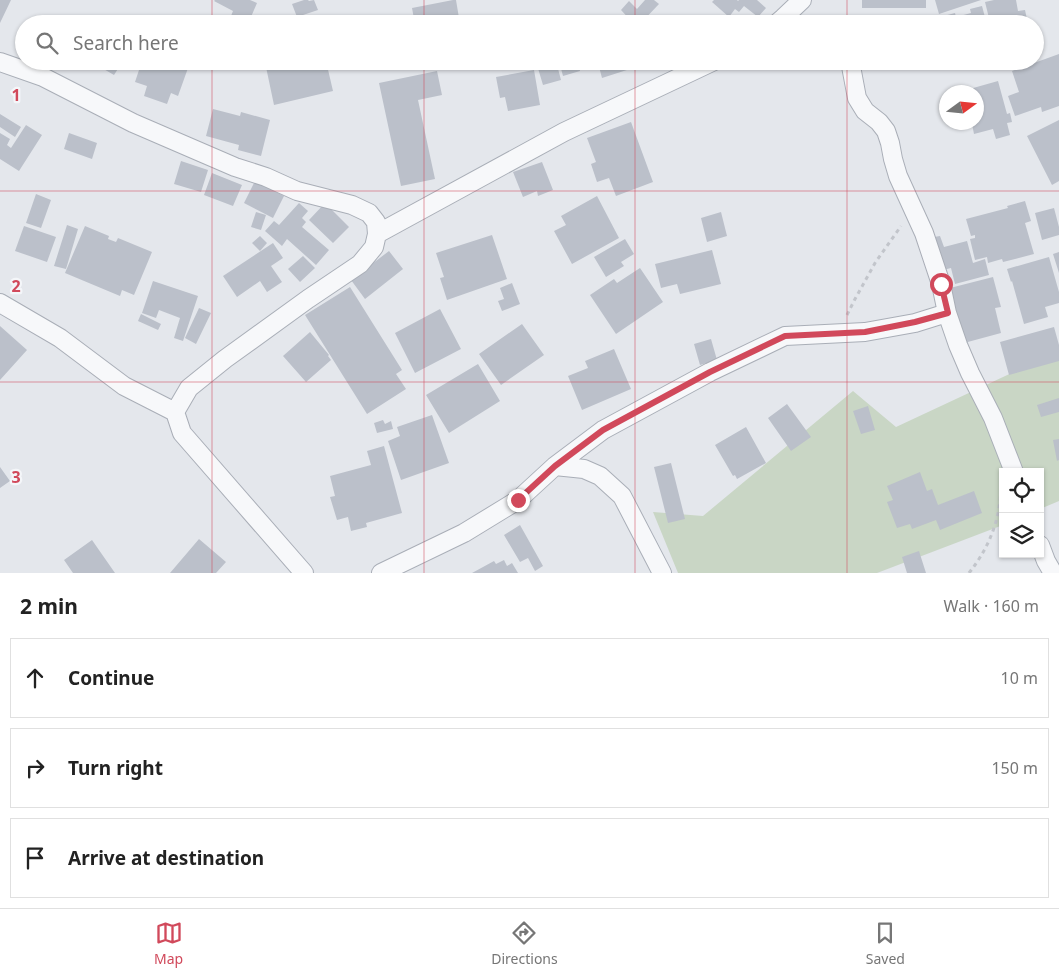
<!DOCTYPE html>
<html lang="en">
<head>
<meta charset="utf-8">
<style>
	:root { --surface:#fff; --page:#f6f6f6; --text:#222; --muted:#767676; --line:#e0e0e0; --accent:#d1495b }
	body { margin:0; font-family:"Noto Sans",sans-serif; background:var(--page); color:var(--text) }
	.controls { position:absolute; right:15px; bottom:15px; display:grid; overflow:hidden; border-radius:0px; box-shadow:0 1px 4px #0004 }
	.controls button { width:45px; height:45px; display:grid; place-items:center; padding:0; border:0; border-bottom:1px solid var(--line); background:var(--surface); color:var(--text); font:25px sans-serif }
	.compass { position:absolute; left:939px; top:85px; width:45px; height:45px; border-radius:50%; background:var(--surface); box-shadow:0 1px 4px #0004; rotate:75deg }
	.stop { position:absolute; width:15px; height:15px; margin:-11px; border:4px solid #d1495b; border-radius:50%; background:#fff }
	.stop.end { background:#d1495b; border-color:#fff; box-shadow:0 1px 5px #0008 }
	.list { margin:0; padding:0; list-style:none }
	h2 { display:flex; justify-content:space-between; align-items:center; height:65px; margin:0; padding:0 20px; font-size:21px }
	h2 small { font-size:16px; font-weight:400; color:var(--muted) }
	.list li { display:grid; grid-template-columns:32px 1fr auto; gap:15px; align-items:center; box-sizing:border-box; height:80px; margin:0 10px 10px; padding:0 10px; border:1px solid var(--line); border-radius:0px }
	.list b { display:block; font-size:19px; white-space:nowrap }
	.list em { font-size:16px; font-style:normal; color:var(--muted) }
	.icon { flex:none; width:28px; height:28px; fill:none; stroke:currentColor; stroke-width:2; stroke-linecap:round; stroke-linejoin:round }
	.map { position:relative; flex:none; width:1059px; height:573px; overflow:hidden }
	.search { position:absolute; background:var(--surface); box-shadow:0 1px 4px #0004; left:15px; right:15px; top:15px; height:55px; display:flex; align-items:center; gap:12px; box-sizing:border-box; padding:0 18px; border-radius:28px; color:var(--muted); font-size:19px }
	.sheet { height:335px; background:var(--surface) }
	nav { display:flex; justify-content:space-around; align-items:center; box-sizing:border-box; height:70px; border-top:1px solid var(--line); background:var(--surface); font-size:14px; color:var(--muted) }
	nav a { display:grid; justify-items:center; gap:2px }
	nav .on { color:var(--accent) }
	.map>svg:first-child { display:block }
</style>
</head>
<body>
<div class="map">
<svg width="1059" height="573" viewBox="0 0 1059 573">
	<rect width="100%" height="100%" fill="#e4e7ec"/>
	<path fill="#c9d6c5" d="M1059 351V501L1040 509V472H1003V525L877 573H678L653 512 703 516 853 391 896 427Z"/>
	<path fill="#bbc0ca" d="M0 0H11L0 23Z
		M215 0H250L257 3 248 24H234L229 21 233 11 214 1Z
		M304 0H308L309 1 314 0 318 10 297 17 292 4Z
		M453 0H456L459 18 452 20V24H415L412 8Z
		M645 0H654L659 4 640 24H634L621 10 629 1 637 9Z
		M714 0H737L738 1 739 0H757L766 8 758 17 744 6 739 12 735 9 729 17 712 2Z
		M862 0H926V8H862Z
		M935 0H981L939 14Z
		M994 0H1016L1018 11 1025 10 1028 24H996L994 17 989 18 985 2Z
		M982 6 986 21 991 20 992 24H942L940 17 955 13 956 17 971 13 970 9Z
		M316 15 318 24H291L290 21Z
		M1059 54V106L1042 112 1041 107 1015 116 1008 96 1019 92 1012 71Z
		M97 61H123L114 75 95 64Z
		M142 61H167L188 68 178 96 171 93 167 104 144 96 147 86 135 82Z
		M293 61H326L333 91 274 105 266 67Z
		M550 61H556L561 80 543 85 537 65Z
		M559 61H578L580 71 563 76Z
		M604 61H628L630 69 602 78 598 63Z
		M534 70 540 105 508 111 505 97 500 98 496 77Z
		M437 71 442 95 418 100 435 179 401 186 379 83Z
		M998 81 1007 114 1010 113 1012 122 1007 123 1010 135 996 139 993 129 974 134 972 124 963 127 961 122H976V92H959Z
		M213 109 240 116 241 112 270 120 261 156 238 150 239 145 206 136Z
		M0 114 21 127 15 137 0 127Z
		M1059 120V181L1052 185 1027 136Z
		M631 122 653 182 616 196 609 178 597 182 591 164 596 162 587 138Z
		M26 125 42 135 19 171 0 159V133L10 139 7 145 11 148Z
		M69 133 97 143 92 159 64 149Z
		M181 161 208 170 201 192 174 184Z
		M542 162 553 190 538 196 537 191 523 197 513 172Z
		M212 173 242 185 233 206 204 195Z
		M255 181 284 196 273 218 244 203Z
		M36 194 51 200 41 228 26 223Z
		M597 196 619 238 572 264 554 231 566 225 561 216Z
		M1025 201 1031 221 1025 223 1034 254 1003 262 1002 259 988 263 987 257 975 260 970 239 975 238V235L971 236 966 219 1008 208 1007 206Z
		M299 203 308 211 302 218 306 222 302 227 329 250 316 265 287 239 282 246 265 231 274 221 279 225Z
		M325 203 349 227 333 243 309 220Z
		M1054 208 1059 227V235L1042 240 1035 213Z
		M256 212 266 215 261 230 251 227Z
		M721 212 727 236 707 242 701 218Z
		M67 225 78 229 66 269 54 266Z
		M24 226 56 237 47 262 15 251Z
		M85 226 109 236 108 239 116 242 118 238 152 252 134 295 122 290 120 296 65 273Z
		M492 235 507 279 447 300 440 278 444 277 436 253Z
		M260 236 267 243 260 251 252 243Z
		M940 236 944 247 967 241 973 263 985 259 989 275 955 284 951 268 943 270 934 237Z
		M625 239 634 254 621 262 624 266 606 277 594 257Z
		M273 243 283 258 271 266 282 282 267 292 260 281 237 297 223 276Z
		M712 250 721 284 680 294 677 284 661 288 655 264Z
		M389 251 403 269 365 299 351 280Z
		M1059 252V273L1053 254Z
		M303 256 315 268 300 282 288 269Z
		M1049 257 1059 292V303L1045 307 1048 317 1024 324 1012 281 1011 282 1007 269Z
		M640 268 663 302 616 334 590 295 614 279 617 283Z
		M993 277 1001 307 995 308 1001 333 964 343 950 288Z
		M153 281 198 296 183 341 174 338 180 318 159 310 156 318 142 313Z
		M512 283 520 304 502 311 498 301 504 299 500 288Z
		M350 287 402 370 396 374 406 389 367 414 305 315Z
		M199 308 211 313 196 344 185 338Z
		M440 309 461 349 415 373 395 333Z
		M141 314 161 324 158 330 138 321Z
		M522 324 544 355 501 385 479 354Z
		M0 326 27 350 0 380Z
		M1054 327 1059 345V361L1009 375 1000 342Z
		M310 332 329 355 328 356 331 360 306 382 283 356Z
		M711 339 717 360 700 365 694 344Z
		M614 349 631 389 582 410 568 376 588 368 585 361Z
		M478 364 500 401 449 433 426 395Z
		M1059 398V412L1041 417 1037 405Z
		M787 404 811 437 791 451 768 418Z
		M868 406 875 430 861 434 853 411Z
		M432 415 449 463 401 480 388 441 400 436 397 427Z
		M383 420 385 424 391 421 393 429 377 433 374 423Z
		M746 427 766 463 737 479 735 475 733 476 715 445Z
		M1059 439V460L1057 461 1053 440Z
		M384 446 402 513 366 523 367 527 351 531 348 517 337 520 330 497 335 496 330 476 371 465 367 451Z
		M671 463 685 519 668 523 654 467Z
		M0 467 10 481 0 488Z
		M920 472 927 491 932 489 938 505 974 491 982 513 940 530 936 520 912 529 910 524 897 528 887 502 893 500 887 486Z
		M520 525 543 566 535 571 528 558 520 562 504 535Z
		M199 539 226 562 216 573H170Z
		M92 540 115 573H73L64 560Z
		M919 551 926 573H907L902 557Z
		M504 560 507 566 512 563 518 573H472L494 561 496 564Z"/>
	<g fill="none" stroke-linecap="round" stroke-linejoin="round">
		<g stroke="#a9aeb7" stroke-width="20">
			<path id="minor" d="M776 24 783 18 802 0
				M850 61 857 98 865 111 879 122 886 131 890 143 893 159 898 176 924 233 941 284 947 313 958 345 970 373 993 418 1014 472
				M0 62 43 77 133 123 235 167 266 177 297 191 352 205 369 213 376 222 377 234 374 247 360 264 308 299 225 359 189 388 175 412 182 433 304 573
				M377 234 564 132 714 61
				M0 303 60 338 124 386 175 412
				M555 466 584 469 600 476 622 496 662 573
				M1040 545 1046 561 1053 573
				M381 573 464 533 518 500 555 466 603 430 710 372 785 336 865 332 915 323 947 313"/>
		</g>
		<path stroke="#c2c5cb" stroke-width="3" stroke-dasharray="4 4" stroke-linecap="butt" d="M847 315 855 299 875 263 901 226
			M969 573C990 546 1000 520 1001 486"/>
		<use href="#minor" stroke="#f7f8fa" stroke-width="18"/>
	</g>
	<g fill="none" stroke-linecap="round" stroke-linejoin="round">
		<path stroke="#d1495b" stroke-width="6" d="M518 500 555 466 603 430 710 372 785 336 865 332 915 322 948 313 941 284"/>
	</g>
	<path fill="none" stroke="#d1495b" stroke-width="1" stroke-opacity="0.55" d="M212 0V24M424 0V24M635 0V24M847 0V24M212 61V573M424 61V573M635 61V573M847 61V573M0 191H1059M0 382H1059"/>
	<g font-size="16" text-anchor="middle" font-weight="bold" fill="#d1495b" stroke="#f4f6f9" stroke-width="4.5" stroke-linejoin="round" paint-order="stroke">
		<text x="16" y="101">1</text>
		<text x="16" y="292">2</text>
		<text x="16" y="483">3</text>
	</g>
</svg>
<div class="controls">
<button><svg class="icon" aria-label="locate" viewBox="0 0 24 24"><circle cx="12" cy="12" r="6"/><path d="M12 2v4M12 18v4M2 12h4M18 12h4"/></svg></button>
<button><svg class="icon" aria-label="layers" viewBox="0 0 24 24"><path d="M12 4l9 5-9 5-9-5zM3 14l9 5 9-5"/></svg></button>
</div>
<svg class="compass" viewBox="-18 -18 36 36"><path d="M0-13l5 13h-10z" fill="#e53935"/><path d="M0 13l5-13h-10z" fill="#767676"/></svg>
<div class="stop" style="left:941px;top:284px"></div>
<div class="stop end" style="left:518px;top:500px"></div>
<div class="search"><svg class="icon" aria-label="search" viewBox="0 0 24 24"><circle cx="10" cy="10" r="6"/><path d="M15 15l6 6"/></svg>Search here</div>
</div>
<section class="sheet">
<h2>2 min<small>Walk · 160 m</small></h2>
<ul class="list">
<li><svg class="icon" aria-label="ahead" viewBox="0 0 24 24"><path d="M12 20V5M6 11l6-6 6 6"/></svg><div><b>Continue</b></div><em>10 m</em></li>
<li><svg class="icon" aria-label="right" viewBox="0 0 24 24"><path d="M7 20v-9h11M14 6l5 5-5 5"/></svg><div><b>Turn right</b></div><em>150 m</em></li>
<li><svg class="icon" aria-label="arrive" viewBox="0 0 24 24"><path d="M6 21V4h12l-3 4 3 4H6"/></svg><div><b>Arrive at destination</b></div></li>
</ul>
</section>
<nav>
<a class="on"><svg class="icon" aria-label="map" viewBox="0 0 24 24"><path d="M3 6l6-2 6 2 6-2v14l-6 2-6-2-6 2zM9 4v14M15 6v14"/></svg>Map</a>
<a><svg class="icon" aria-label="directions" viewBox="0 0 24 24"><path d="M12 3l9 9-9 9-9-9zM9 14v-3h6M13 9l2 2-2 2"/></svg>Directions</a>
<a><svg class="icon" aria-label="saved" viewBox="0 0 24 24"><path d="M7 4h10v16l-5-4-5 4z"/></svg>Saved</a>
</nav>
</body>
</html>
